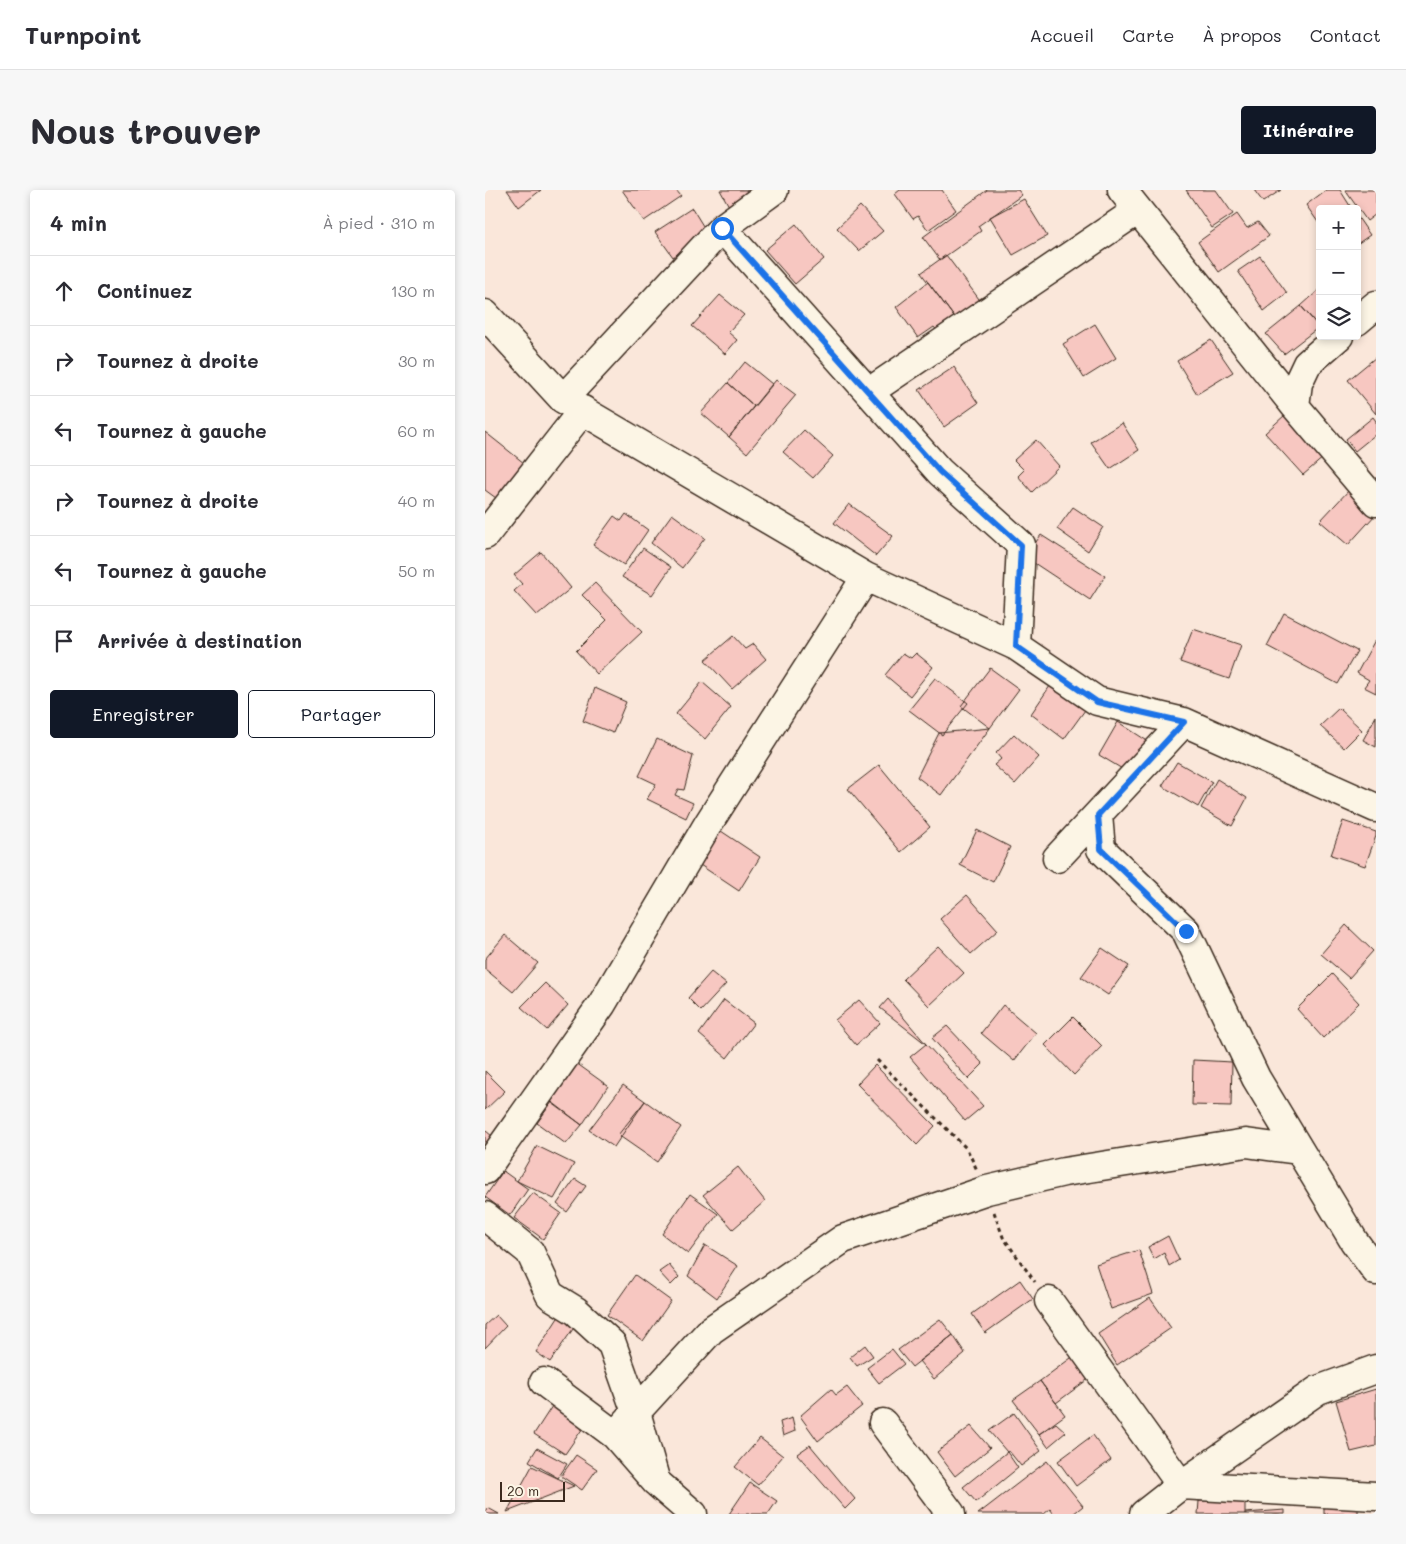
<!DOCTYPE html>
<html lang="fr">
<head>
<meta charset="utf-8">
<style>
	:root { --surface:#fff; --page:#f7f7f7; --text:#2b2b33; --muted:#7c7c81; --line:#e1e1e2; --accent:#111827 }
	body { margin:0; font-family:Mali,sans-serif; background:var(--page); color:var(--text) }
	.controls { position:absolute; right:15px; top:15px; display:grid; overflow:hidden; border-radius:5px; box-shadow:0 2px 8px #0003 }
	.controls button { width:45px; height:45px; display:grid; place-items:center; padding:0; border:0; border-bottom:1px solid var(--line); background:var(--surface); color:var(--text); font:25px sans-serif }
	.scale { position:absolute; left:15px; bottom:12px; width:65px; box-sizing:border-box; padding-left:5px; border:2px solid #3b2a1e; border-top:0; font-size:14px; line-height:18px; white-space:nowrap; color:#3b2a1e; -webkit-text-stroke:4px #fcf5e5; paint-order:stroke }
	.stop { position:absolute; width:15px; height:15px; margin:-11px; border:4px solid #1a73e8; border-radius:50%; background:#fff }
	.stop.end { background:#1a73e8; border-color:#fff; box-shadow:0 1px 5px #0008 }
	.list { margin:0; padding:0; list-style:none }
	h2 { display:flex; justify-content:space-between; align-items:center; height:65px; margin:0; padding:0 20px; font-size:21px }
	h2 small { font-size:16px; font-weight:400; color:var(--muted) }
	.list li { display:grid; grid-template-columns:32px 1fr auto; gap:15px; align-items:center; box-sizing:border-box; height:70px; padding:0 20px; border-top:1px solid var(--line) }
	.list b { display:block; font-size:19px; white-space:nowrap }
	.list em { font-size:16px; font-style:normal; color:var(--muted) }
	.actions { display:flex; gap:10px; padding:15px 20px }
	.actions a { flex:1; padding:11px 0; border:1px solid var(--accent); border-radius:5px; text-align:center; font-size:18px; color:var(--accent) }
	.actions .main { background:var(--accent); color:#fff }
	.icon { flex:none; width:28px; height:28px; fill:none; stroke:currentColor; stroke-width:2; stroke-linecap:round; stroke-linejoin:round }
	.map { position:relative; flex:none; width:891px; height:1324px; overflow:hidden; border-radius:5px }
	header { display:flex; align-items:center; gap:30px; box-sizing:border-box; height:70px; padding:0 25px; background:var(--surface); border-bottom:1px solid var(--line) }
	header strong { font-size:24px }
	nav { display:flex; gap:28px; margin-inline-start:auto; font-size:18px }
	.intro { display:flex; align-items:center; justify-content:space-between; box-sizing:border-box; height:120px; padding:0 30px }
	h1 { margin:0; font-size:35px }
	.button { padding:12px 22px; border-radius:5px; background:var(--accent); color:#fff; font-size:18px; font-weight:700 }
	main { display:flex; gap:30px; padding:0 30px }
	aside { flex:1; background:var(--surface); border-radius:5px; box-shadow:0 2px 8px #0003 }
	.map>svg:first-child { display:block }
</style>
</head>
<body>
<header>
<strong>Turnpoint</strong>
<nav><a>Accueil</a><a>Carte</a><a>À propos</a><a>Contact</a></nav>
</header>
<div class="intro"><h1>Nous trouver</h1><a class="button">Itinéraire</a></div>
<main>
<aside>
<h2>4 min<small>À pied · 310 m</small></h2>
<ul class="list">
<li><svg class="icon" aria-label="ahead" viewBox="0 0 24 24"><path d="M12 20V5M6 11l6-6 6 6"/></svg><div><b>Continuez</b></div><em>130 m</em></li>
<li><svg class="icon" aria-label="right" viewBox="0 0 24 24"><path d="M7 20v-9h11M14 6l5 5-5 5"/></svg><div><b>Tournez à droite</b></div><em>30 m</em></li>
<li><svg class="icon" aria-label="left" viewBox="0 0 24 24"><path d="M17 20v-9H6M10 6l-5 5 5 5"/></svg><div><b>Tournez à gauche</b></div><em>60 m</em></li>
<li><svg class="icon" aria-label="right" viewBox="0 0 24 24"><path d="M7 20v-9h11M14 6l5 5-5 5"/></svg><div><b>Tournez à droite</b></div><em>40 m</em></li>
<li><svg class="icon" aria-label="left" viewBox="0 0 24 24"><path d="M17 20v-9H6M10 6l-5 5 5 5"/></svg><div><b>Tournez à gauche</b></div><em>50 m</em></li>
<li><svg class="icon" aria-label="arrive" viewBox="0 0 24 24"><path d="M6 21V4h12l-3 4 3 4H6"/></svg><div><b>Arrivée à destination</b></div></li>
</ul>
<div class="actions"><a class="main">Enregistrer</a><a>Partager</a></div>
</aside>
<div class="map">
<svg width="891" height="1324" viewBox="0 0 891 1324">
	<rect width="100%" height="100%" fill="#fae7da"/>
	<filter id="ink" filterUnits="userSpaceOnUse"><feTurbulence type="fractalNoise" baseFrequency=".02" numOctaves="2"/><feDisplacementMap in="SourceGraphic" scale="10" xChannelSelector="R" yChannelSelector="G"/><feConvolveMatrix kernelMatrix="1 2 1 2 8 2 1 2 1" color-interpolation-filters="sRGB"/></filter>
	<g filter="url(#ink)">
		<path fill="#f7c7c1" stroke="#3b2a1e" d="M22 0H56L34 17Z
			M137 0H191L196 6 159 31Z
			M235 0H261L268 12 249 25Z
			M415 0H457L471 20 443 40 433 26 428 29 410 4Z
			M502 0H533L537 5 493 36 496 41 455 70 438 47Z
			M701 0H731L748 24 727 38Z
			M769 0H796L778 12Z
			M841 0H855L867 19H835V35L821 15Z
			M860 0H891V24L882 31Z
			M539 9 562 46 528 65 505 27Z
			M375 16 398 41 374 61 352 38Z
			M207 18 223 44 188 67 170 42Z
			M752 24 762 38 773 32 784 46 734 82 713 52Z
			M872 26 885 45 872 54Z
			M311 34 339 69 310 94 280 60Z
			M461 65 497 113 472 131 436 83Z
			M775 66 802 103 779 121 753 81Z
			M443 92 472 131 454 143 449 137 433 148 411 117Z
			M835 99V136L834 137 816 116Z
			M235 105 259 125 243 142 252 150 240 164 207 136Z
			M816 116 834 137 799 164 781 144Z
			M610 134 631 168 599 188 578 154Z
			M726 150 748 182 712 204 692 171Z
			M891 167V224L863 190Z
			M260 172 287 194 269 216 243 193Z
			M469 177 493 213 459 237 434 200Z
			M291 190 311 205 262 263 244 247Z
			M243 193 269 216 244 247 216 223Z
			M800 225 839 267 818 285 780 243Z
			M888 227 891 231V244L870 261 861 249Z
			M637 233 654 260 625 279 606 252Z
			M319 240 348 266 328 288 298 262Z
			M0 242 39 273 11 308 0 300Z
			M551 250 574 276 547 302 533 286 539 280 529 270Z
			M865 299 891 324 863 355 835 331Z
			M364 314 408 346 391 366 349 333Z
			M588 317 618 337 603 361 572 339Z
			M141 324 163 340 139 375 108 355 129 326 136 331Z
			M187 324 220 348 197 378 166 353Z
			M556 345 620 386 605 410 540 367Z
			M158 358 186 377 167 405 137 387Z
			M56 362 86 398 52 426 29 401 37 394 29 385Z
			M110 393 157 442 112 484 91 461 122 430 97 405Z
			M799 423 872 461 853 494 782 456Z
			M708 439 756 455 744 489 695 472Z
			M248 446 260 459 268 454 281 469 247 499 220 470Z
			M890 450H891V503L879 497 884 490 872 483Z
			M418 463 426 468 431 463 448 477 425 506 400 485Z
			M505 478 534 499 505 538 476 516Z
			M450 488 483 513 457 545 424 520Z
			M217 492 246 517 220 549 191 524Z
			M565 496 600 520 579 549 546 524Z
			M110 498 141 512 128 543 98 531Z
			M854 518 877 540 859 558 835 536Z
			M891 526V557L878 550Z
			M633 532 664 552 644 583 614 565Z
			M505 538 456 605 432 587 454 543Z
			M529 544 554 567 530 594 509 575 516 569 511 563Z
			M172 549 208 566 199 600 193 599 190 605 208 613 201 628 162 609 171 594 154 586Z
			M692 572 727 592 713 617 677 596Z
			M394 575 445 637 416 662 363 599Z
			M732 589 762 608 747 636 716 618Z
			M858 631 891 642V646L880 676 846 665Z
			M230 637 275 667 254 701 209 671Z
			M492 640 525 657 508 692 475 675Z
			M482 705 513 740 486 764 455 729Z
			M861 735 888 761 864 788 836 764Z
			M20 745 53 773 28 802 0 779V769Z
			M453 756 479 783 444 816 418 789Z
			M617 758 644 776 623 805 596 787Z
			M226 782 241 794 216 821 203 808Z
			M847 784 874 813 838 848 812 819Z
			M60 793 83 815 62 840 36 817Z
			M403 809 441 854 395 818Z
			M239 810 269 833 242 868 214 844Z
			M374 810 395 833 371 855 350 830Z
			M518 815 551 843 529 871 496 843Z
			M588 827 617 856 589 885 560 855Z
			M462 836 498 874 483 889 447 848Z
			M441 854 498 916 480 931 425 867Z
			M708 870 747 872 746 916 707 915Z
			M91 873 123 896 97 935 63 910Z
			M390 875 450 936 432 955 372 894Z
			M0 881 20 901 0 920Z
			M138 895 160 911 129 957 104 940Z
			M160 911 196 937 172 972 133 945Z
			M67 912 97 935 81 954 52 933Z
			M0 940 8 947 0 956Z
			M52 956 89 974 69 1009 32 991Z
			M253 977 280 1011 248 1039 218 1005Z
			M18 981 43 999 25 1025 0 1007Z
			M90 989 101 996 82 1022 72 1014Z
			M48 1003 76 1023 58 1049 29 1028Z
			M205 1004 233 1024 203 1064 177 1044Z
			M683 1046 694 1070 684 1076 679 1063 669 1069 663 1057Z
			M220 1055 253 1076 232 1108 203 1086Z
			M654 1060 668 1104 626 1119 611 1074Z
			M184 1075 194 1087 186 1095 174 1082Z
			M150 1085 186 1111 158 1151 122 1125Z
			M535 1090 548 1109 500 1143 487 1124Z
			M665 1108 686 1138 632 1175 613 1144Z
			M80 1117 95 1129 65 1172 51 1162Z
			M11 1125 21 1136 0 1158V1135Z
			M455 1129 468 1145 427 1177 413 1160Z
			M468 1145 480 1163 449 1189 434 1171Z
			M380 1155 388 1166 372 1176 365 1167Z
			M407 1159 419 1174 394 1193 382 1178Z
			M590 1165 606 1187 571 1213 555 1191Z
			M555 1191 580 1225 554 1244 528 1210Z
			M362 1197 377 1216 333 1251 315 1226 346 1199 351 1205Z
			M891 1199V1256L866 1262 851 1211Z
			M69 1213 100 1235 80 1264 49 1244Z
			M529 1223 556 1261 536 1276 524 1261 522 1262 504 1241Z
			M307 1228 310 1241 298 1246 295 1232Z
			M571 1233 581 1242 563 1257 554 1244Z
			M486 1236 505 1258 470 1286 452 1262Z
			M608 1245 626 1270 591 1296 573 1271Z
			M275 1248 298 1266 273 1295 250 1277Z
			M325 1255 370 1309 360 1319 312 1264Z
			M52 1258 82 1274 73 1288 44 1271Z
			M522 1262 533 1278 491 1312 478 1297Z
			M91 1265 112 1279 97 1300 76 1286Z
			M562 1271 598 1316 588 1324H569L565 1319 559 1324H493Z
			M47 1276 89 1296 22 1322Z
			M265 1293 292 1311 283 1324H244Z
			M760 1310V1324H713L714 1311Z
			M873 1315V1324H839V1316Z
			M3 1318 14 1324H0Z
			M800 1320V1324H760V1323Z"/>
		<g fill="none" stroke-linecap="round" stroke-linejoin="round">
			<g stroke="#3b2a1e" stroke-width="31">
				<path id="minor" d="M637 0 810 216 891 312
					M237 38 455 282 536 355 531 456
					M0 124 78 209 381 387 531 456 612 511 699 532 891 618
					M872 131 891 115
					M384 202 653 20
					M78 209 237 38 289 0
					M810 216 813 193 822 174 854 146
					M0 345 98 220
					M613 625 616 659 701 741 771 888 869 1051 891 1081
					M572 668 699 532
					M0 980 117 814 223 634 381 387
					M0 1026 45 1062 65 1105 91 1121 127 1154 151 1222 171 1292
					M564 1111 696 1295 891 1306
					M59 1192 130 1245 171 1292 208 1324
					M398 1233 466 1324
					M130 1245 226 1140 358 1049 502 1000 579 982 761 953 813 960
					M659 1324 696 1295 833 1200 891 1179"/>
			</g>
			<path stroke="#3b2a1e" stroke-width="3" stroke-dasharray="4 4" stroke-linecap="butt" d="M392 870 482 959 492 980
				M509 1022 518 1047 550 1092"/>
			<use href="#minor" stroke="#fcf5e5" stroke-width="28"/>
		</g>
	</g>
	<g fill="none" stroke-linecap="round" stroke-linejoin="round" filter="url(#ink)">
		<path stroke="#1a73e8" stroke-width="6" d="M237 38 455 282 536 355 531 456 612 512 699 532 613 625 616 659 701 741"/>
	</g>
</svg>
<div class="controls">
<button>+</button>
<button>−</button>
<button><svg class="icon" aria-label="layers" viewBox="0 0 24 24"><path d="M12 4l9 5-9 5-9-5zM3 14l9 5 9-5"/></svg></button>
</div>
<div class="scale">20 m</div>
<div class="stop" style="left:237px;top:38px"></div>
<div class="stop end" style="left:701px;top:741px"></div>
</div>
</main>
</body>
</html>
